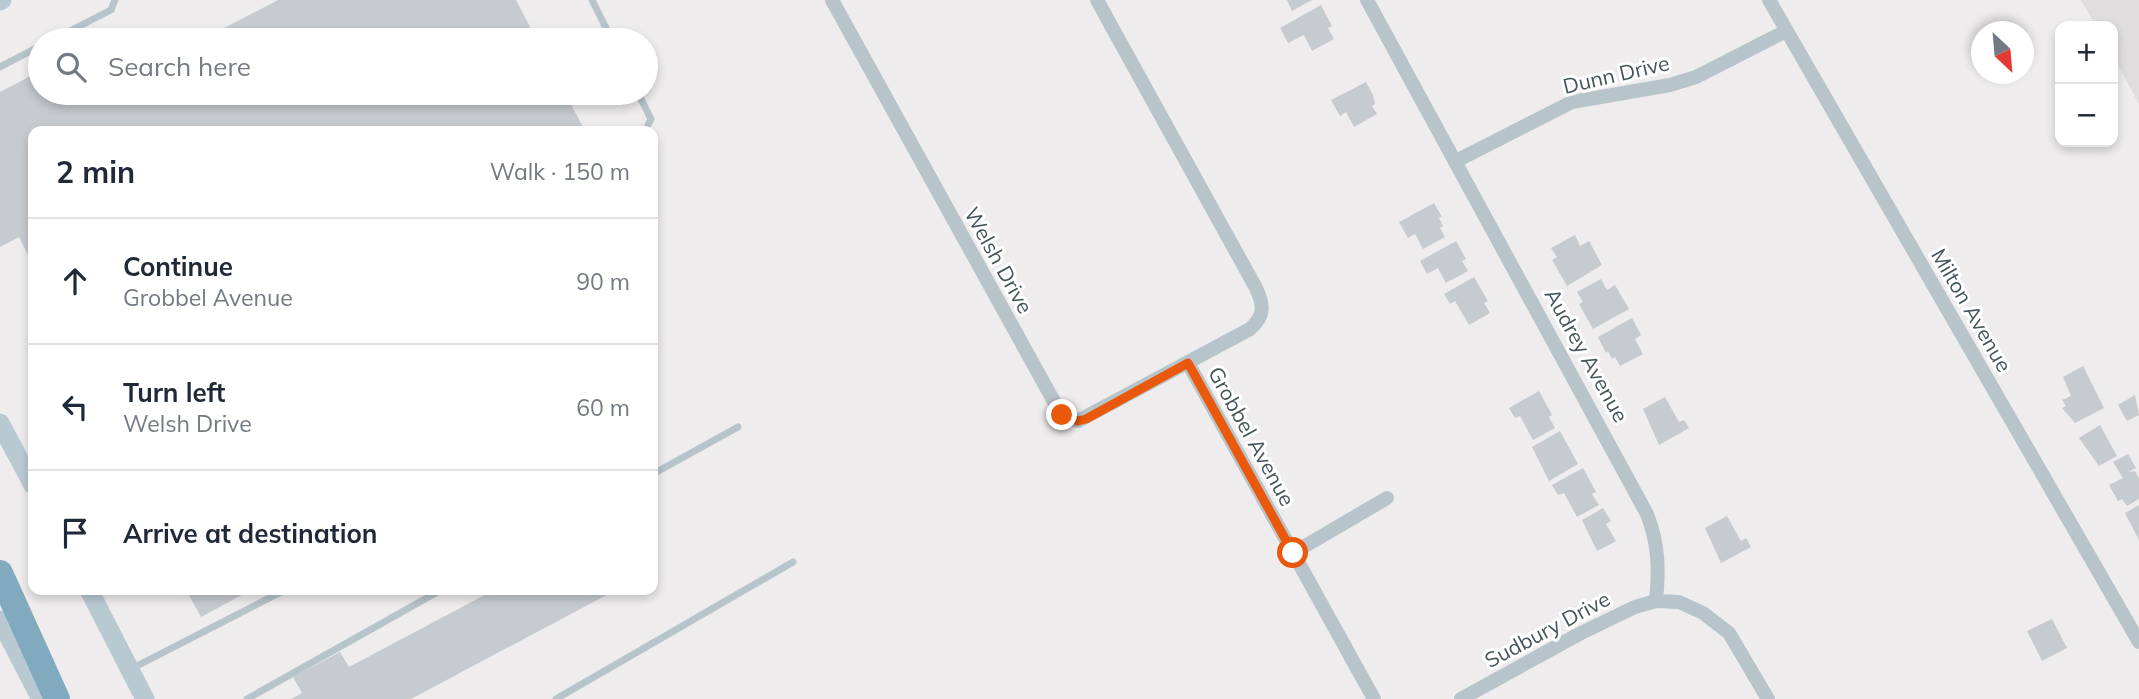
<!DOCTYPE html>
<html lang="en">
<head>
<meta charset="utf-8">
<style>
	:root { --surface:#fff; --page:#f6f6f7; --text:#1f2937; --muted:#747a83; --line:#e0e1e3 }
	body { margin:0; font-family:Mulish,sans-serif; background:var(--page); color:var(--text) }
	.controls { position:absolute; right:21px; top:21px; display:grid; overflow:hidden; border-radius:14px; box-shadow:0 4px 10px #0003 }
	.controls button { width:63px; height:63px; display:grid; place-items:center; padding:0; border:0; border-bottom:2px solid var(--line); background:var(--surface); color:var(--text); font:35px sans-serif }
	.compass { position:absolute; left:1971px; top:21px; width:63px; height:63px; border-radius:50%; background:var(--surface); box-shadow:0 4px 10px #0003; rotate:154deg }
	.stop { position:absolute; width:21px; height:21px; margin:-16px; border:5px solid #ea580c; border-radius:50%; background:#fff }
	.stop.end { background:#ea580c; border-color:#fff; box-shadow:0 2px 7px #0008 }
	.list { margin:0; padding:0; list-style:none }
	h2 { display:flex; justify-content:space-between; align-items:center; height:91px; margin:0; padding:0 28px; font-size:30px }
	h2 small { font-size:23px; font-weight:400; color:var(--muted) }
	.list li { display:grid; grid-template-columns:46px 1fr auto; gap:21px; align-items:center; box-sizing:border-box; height:126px; padding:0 28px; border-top:2px solid var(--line) }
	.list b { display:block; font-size:26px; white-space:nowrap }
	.list p { margin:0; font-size:23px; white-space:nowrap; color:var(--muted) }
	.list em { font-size:23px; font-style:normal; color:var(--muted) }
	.icon { flex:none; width:38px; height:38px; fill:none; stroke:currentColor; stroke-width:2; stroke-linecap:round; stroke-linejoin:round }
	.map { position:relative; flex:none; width:2139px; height:699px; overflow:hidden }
	.search { position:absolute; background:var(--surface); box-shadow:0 4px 10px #0003; left:28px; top:28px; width:630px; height:77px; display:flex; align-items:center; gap:18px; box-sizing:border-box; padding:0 24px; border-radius:38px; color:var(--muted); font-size:26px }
	.panel { position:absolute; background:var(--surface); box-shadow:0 4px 10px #0003; left:28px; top:126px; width:630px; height:469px; border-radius:14px }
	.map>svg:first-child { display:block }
</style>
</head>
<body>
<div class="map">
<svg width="2139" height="699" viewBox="0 0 2139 699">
	<rect width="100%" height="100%" fill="#efeced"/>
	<path fill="#e0dddf" d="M2081 0H2139V104L2113 56V26H2096Z"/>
	<path fill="#c6cbd0" d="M278 0H516L537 40H201Z
		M1287 0H1312L1292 11Z
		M1321 5 1332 26 1328 28 1334 39 1312 51 1304 35 1288 43 1280 28Z
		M117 31 122 40H100Z
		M40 71V93H565L585 131H33V265L19 237 0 247V92Z
		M1366 82 1373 95 1375 104 1372 106 1377 114 1354 127 1346 112 1340 116 1331 100Z
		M1434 203 1442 217 1439 218 1443 226 1440 228 1445 237 1423 249 1415 234 1408 238 1399 222Z
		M1575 235 1580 246 1589 241 1602 265 1567 286 1552 260 1557 257 1551 248Z
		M1456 241 1466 259 1462 261 1468 271 1446 283 1438 268 1427 274 1420 261Z
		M1474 277 1488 301 1484 303 1490 313 1469 325 1455 301 1450 304 1444 294Z
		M1601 279 1607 290 1615 285 1629 309 1593 329 1579 304 1583 302 1577 292Z
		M1632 318 1641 335 1635 339 1643 354 1620 366 1615 357 1612 359 1608 351 1606 353 1598 337Z
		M2083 366 2104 408 2075 423 2062 408 2066 406 2062 400 2071 396 2063 377Z
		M1539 391 1552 415 1549 417 1555 428 1533 440 1520 416 1515 418 1509 408Z
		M2135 395 2139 415 2127 421 2118 405Z
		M1665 397 1679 422 1684 420 1689 428 1659 445 1643 409Z
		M2100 425 2117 456 2099 466 2079 438Z
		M1560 431 1578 464 1549 481 1532 447Z
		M2128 454 2136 468 2128 472 2135 471 2139 478V499L2127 506 2122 499 2118 501 2109 485 2123 478 2113 462Z
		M1583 468 1596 492 1592 494 1599 505 1577 517 1564 493 1558 495 1552 485Z
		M2139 505V540L2125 513Z
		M1603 508 1611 521 1606 524 1616 541 1597 551 1582 520Z
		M1727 516 1741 541 1746 538 1751 547 1721 563 1705 528Z
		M186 590H251L201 617Z
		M494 590H616L411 699H291L302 693 293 677 340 652 349 667Z
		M2052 619 2067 648 2042 661 2027 631Z"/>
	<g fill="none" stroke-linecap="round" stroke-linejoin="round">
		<path stroke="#b7c4ca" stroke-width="7" d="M592 0 612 40
			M52 40 111 10 115 0
			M0 67 40 46
			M638 93 651 119 645 131
			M653 474 738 427
			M131 669 285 590
			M247 699 441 590
			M556 699 793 562"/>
		<path stroke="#b7c4ca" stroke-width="14" d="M832 0 1057 407 1067 418 1078 421 1250 329C1265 316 1264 305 1256 288L1097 0
			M1367 0 1647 514C1659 545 1659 569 1656 601
			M1769 0 2139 642
			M1456 161 1572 102 1670 85 1696 77 1786 31
			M1188 363 1374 699
			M1293 553 1387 498
			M1461 699 1581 633 1635 607 1656 601 1679 602 1703 613 1729 633 1768 699"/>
		<path stroke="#b9c9d2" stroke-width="19" d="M0 1 2 0
			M0 423 33 485
			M89 590 145 699
			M0 620 41 699"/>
		<path stroke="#82aabe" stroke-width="26" d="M0 573 57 699"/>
	</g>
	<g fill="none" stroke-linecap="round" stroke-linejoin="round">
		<path stroke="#ea580c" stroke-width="9" d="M1062 415 1078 421 1086 419 1188 363 1293 553"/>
	</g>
	<g text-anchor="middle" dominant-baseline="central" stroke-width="6" stroke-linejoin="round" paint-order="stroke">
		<g font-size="21" fill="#44545a" stroke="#fff">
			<text transform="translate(1616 74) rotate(-13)">Dunn Drive</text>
			<text transform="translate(999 260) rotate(61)">Welsh Drive</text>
			<text transform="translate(1972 310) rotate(60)">Milton Avenue</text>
			<text transform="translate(1587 355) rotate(61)">Audrey Avenue</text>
			<text transform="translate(1252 436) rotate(61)">Grobbel Avenue</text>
			<text transform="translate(1547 629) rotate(-28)">Sudbury Drive</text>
		</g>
	</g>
</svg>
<div class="controls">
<button>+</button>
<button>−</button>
</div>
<svg class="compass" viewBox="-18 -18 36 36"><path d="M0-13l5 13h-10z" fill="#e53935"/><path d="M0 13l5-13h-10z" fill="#747a83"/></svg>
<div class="stop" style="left:1293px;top:553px"></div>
<div class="stop end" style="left:1062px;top:415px"></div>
<div class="search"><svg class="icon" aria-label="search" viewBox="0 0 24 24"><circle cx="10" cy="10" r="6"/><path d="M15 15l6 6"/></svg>Search here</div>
<section class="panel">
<h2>2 min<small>Walk · 150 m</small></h2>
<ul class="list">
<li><svg class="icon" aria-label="ahead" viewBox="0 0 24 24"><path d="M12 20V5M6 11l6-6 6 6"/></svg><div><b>Continue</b><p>Grobbel Avenue</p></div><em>90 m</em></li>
<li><svg class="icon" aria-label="left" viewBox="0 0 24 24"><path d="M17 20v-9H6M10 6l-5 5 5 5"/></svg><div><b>Turn left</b><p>Welsh Drive</p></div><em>60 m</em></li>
<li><svg class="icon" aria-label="arrive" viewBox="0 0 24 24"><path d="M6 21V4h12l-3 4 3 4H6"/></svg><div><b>Arrive at destination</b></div></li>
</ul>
</section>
</div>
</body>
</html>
